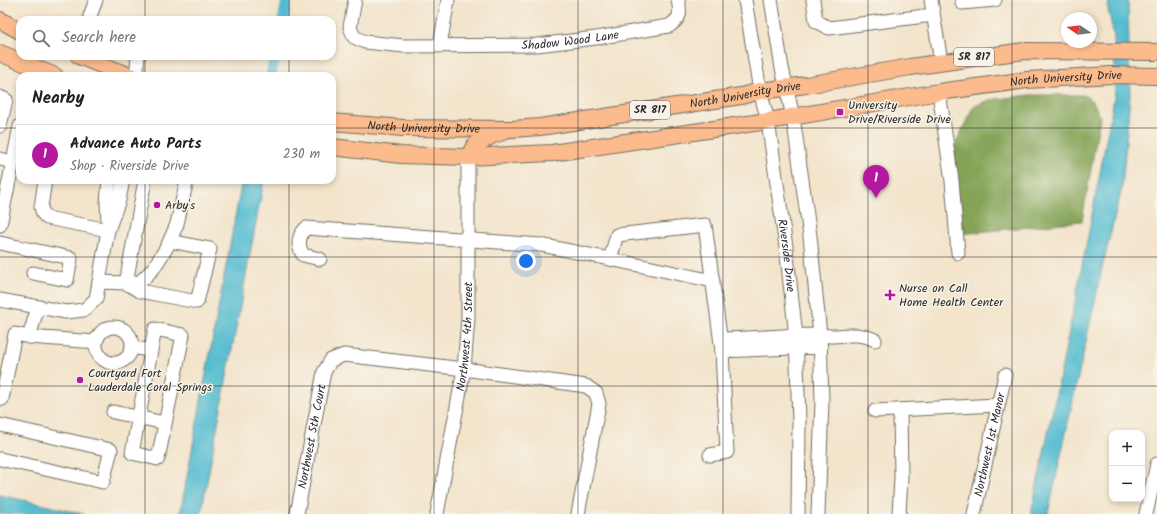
<!DOCTYPE html>
<html lang="en">
<head>
<meta charset="utf-8">
<style>
	:root { --surface:#fff; --page:#f6f6f6; --text:#202124; --muted:#757577; --line:#e0e0e0; --accent:#b5179e }
	body { margin:0; font-family:Kalam,sans-serif; background:var(--page); color:var(--text) }
	.controls { position:absolute; right:12px; bottom:12px; display:grid; overflow:hidden; border-radius:8px; box-shadow:0 2px 6px #0003 }
	.controls button { width:36px; height:36px; display:grid; place-items:center; padding:0; border:0; border-bottom:1px solid var(--line); background:var(--surface); color:var(--text); font:20px sans-serif }
	.compass { position:absolute; left:1061px; top:12px; width:36px; height:36px; border-radius:50%; background:var(--surface); box-shadow:0 2px 6px #0003; rotate:283deg }
	.you { position:absolute; left:526px; top:261px; width:14px; height:14px; margin:-10px; border:3px solid #fff; border-radius:50%; background:#1a73e8; box-shadow:0 0 0 6px #1a73e833 }
	.badge { display:grid; place-items:center; width:26px; height:26px; border-radius:50%; background:var(--accent); color:#fff; font-size:13px; font-weight:700 }
	.pin { position:absolute; translate:-50% -33px; filter:drop-shadow(0 1px 2px #0008) }
	.pin::after { content:''; position:absolute; top:21px; width:14px; height:12px; background:inherit; clip-path:polygon(0 0,100% 0,50% 100%) }
	.list { margin:0; padding:0; list-style:none }
	h2 { display:flex; justify-content:space-between; align-items:center; height:52px; margin:0; padding:0 16px; font-size:17px }
	h2 small { font-size:13px; font-weight:400; color:var(--muted) }
	.list li { display:grid; grid-template-columns:26px 1fr auto; gap:12px; align-items:center; box-sizing:border-box; height:60px; padding:0 16px; border-top:1px solid var(--line) }
	.list b { display:block; font-size:15px; white-space:nowrap }
	.list p { margin:0; font-size:13px; white-space:nowrap; color:var(--muted) }
	.list em { font-size:13px; font-style:normal; color:var(--muted) }
	.icon { flex:none; width:22px; height:22px; fill:none; stroke:currentColor; stroke-width:2; stroke-linecap:round; stroke-linejoin:round }
	.map { position:relative; flex:none; width:1157px; height:514px; overflow:hidden }
	.search { position:absolute; background:var(--surface); box-shadow:0 2px 6px #0003; left:16px; top:16px; width:320px; height:44px; display:flex; align-items:center; gap:10px; box-sizing:border-box; padding:0 14px; border-radius:12px; color:var(--muted); font-size:15px }
	.panel { position:absolute; background:var(--surface); box-shadow:0 2px 6px #0003; left:16px; top:72px; width:320px; height:112px; border-radius:12px }
	.map>svg:first-child { display:block }
</style>
</head>
<body>
<div class="map">
<svg width="1157" height="514" viewBox="0 0 1157 514">
	<rect width="100%" height="100%" fill="#f7f3e8"/>
	<filter id="ink" filterUnits="userSpaceOnUse"><feTurbulence type="fractalNoise" baseFrequency=".025" numOctaves="2"/><feDisplacementMap in="SourceGraphic" scale="8" xChannelSelector="R" yChannelSelector="G"/><feConvolveMatrix kernelMatrix="1 2 1 2 8 2 1 2 1" color-interpolation-filters="sRGB"/></filter>
	<filter id="wash" filterUnits="userSpaceOnUse"><feTurbulence type="fractalNoise" baseFrequency=".012" numOctaves="4" result="noise"/><feDisplacementMap in="SourceGraphic" scale="16" xChannelSelector="R" yChannelSelector="G"/><feGaussianBlur stdDeviation="0.9" result="paint"/><feColorMatrix in="noise" values="0 0 0 0 0 0 0 0 0 0 0 0 0 0 0 0 0 1.4 0 .05"/><feComposite in="paint" operator="in"/></filter>
	<g filter="url(#wash)">
		<rect width="100%" height="100%" fill="#f3e4cb"/>
		<path fill="#85a458" stroke="#586842" d="M1030 95H1084L1094 103 1100 117 1082 221 961 234 954 147 973 107 989 100Z"/>
		<path fill="#53bcd0" stroke="#3f747e" d="M1109 0H1128L1130 96 1122 188 1103 264 1048 514H1031L1062 366 1087 241 1115 93 1114 37 1108 9Z
			M242 180H264L201 514H180Z
			M0 495 84 514H0Z"/>
		<g fill="none" stroke-linecap="round" stroke-linejoin="round">
			<path stroke="#53bcd0" stroke-width="11" d="M283 20 287 0
				M271 76 275 56"/>
		</g>
	</g>
	<g filter="url(#ink)">
		<g fill="none" stroke-linecap="round" stroke-linejoin="round">
			<g stroke="#716c63" stroke-width="15">
				<g id="minor">
					<path id="s1" d="M355 0 350 27 354 37 365 42 404 46 537 45 596 38 669 26C681 18 681 14 678 0"/>
					<path id="s2" d="M745 0 760 91 768 121 786 247 791 292 796 336 799 421 798 514"/>
					<path d="M771 0 782 68 793 117 810 236 820 335 822 401 818 514"/>
					<path d="M813 0 816 21 829 28 933 15"/>
					<path d="M931 0 941 62"/>
					<path d="M963 0 962 3 995 0"/>
					<path d="M90 16 96 0"/>
					<path d="M440 45 448 0"/>
					<path d="M134 76 137 67 138 56"/>
					<path d="M939 92 952 181 958 253"/>
					<path d="M0 97 6 100 0 126"/>
					<path d="M0 159 13 162 20 126"/>
					<path d="M45 180 41 207 43 214 47 218 108 230"/>
					<path d="M145 180 126 283 140 291 197 302 210 249 170 241"/>
					<path d="M108 222 107 202 109 180"/>
					<path d="M0 225 13 162"/>
					<path d="M0 243 71 258 67 280 33 273"/>
					<path d="M320 259 303 255C297 245 298 236 306 228L541 245 610 259 617 235 705 225 722 351 727 452 710 455"/>
					<path d="M610 259 713 281"/>
					<path d="M99 282 126 283 140 282 153 269 167 247 177 224 187 180"/>
					<path d="M0 300 66 312 84 310 96 299 108 230 119 200 123 180"/>
					<circle cx="114" cy="345" r="18"/>
					<path d="M29 337 96 342"/>
					<path d="M721 339C753 338 786 335 818 335 823 335 828 336 834 336 849 335 861 333 875 340"/>
					<path d="M132 347 151 351 155 329 183 335 158 459 132 453 151 351"/>
					<path d="M722 351 821 347"/>
					<path d="M2 399 15 334 29 337 38 307"/>
					<path d="M875 411 998 405"/>
					<path d="M113 412 165 423"/>
					<path d="M0 425 111 450 103 482 0 459"/>
					<path id="s3" d="M297 514 324 372 331 360 344 355 464 369 586 386 596 393 599 404 578 514"/>
					<path id="s4" d="M437 514 464 369 468 318V157"/>
					<path d="M899 514 901 478 900 410"/>
					<path id="s5" d="M974 514 1005 375"/>
					<path d="M1146 514 1157 464"/>
				</g>
			</g>
			<g stroke="#716c63" stroke-width="18">
				<g id="major">
					<path d="M0 20 20 31"/>
					<path d="M0 53 55 76"/>
					<path d="M79 56 130 76"/>
					<path id="s6" d="M332 122 403 128 512 129 540 127 741 96 760 91 806 85 910 67 1024 51 1157 52"/>
					<path id="s7" d="M332 147 401 155 468 157 552 153 768 121 939 92 1027 80 1111 75 1157 76"/>
					<path d="M468 157 475 145 493 135 503 132"/>
				</g>
			</g>
			<use href="#minor" stroke="#fff" stroke-width="13"/>
			<use href="#major" stroke="#fbbb8d" stroke-width="16"/>
		</g>
	</g>
	<path fill="none" stroke="#2b2b2b" stroke-width="1" stroke-opacity="0.55" d="M145 0V20M289 0V20M434 0V514M578 0V514M723 0V514M868 0V514M1012 0V514M145 56V76M289 56V76M0 128H20M332 128H1157M145 180V514M289 180V514M0 257H1157M0 386H1157"/>
	<g fill="#b5179e" stroke="#f7f3e8" stroke-width="1.5">
		<rect x="836" y="108" width="8" height="8" rx="2"/>
		<circle cx="157" cy="205" r="4"/>
		<path d="M888 289h4v4h4v4h-4v4h-4v-4h-4v-4h4z"/>
		<circle cx="80" cy="380" r="4"/>
	</g>
	<g text-anchor="middle" dominant-baseline="central" stroke-width="3" stroke-linejoin="round" paint-order="stroke">
		<g fill="#f7f3e8" stroke="#686764" stroke-width="1">
			<rect x="954" y="48" width="40" height="18" rx="3"/>
			<rect x="630" y="101" width="40" height="18" rx="3"/>
		</g>
		<g font-size="11" font-weight="bold" fill="#2b2b2b">
			<text x="974" y="57">SR 817</text>
			<text x="650" y="110">SR 817</text>
		</g>
		<g font-size="12" fill="#2b2b2b" stroke="#f7f3e8">
			<text stroke="none"><textPath href="#s1" startOffset="256">Shadow Wood Lane</textPath></text>
			<text stroke="none"><textPath href="#s7" startOffset="740">North University Drive</textPath></text>
			<text stroke="none"><textPath href="#s6" startOffset="416">North University Drive</textPath></text>
			<text stroke="none"><textPath href="#s6" startOffset="92">North University Drive</textPath></text>
			<text stroke="none"><textPath href="#s2" startOffset="259">Riverside Drive</textPath></text>
			<text stroke="none"><textPath href="#s4" startOffset="180">Northwest 4th Street</textPath></text>
			<text stroke="none"><textPath href="#s3" startOffset="79">Northwest 5th Court</textPath></text>
			<text stroke="none"><textPath href="#s5" startOffset="71">Northwest 1st Manor</textPath></text>
		</g>
		<g font-size="12" fill="#2b2b2b" stroke="#f7f3e8" text-anchor="start">
			<text x="848" y="105">University<tspan x="848" dy="14">Drive/Riverside Drive</tspan></text>
			<text x="165" y="205">Arby's</text>
			<text x="899" y="288">Nurse on Call<tspan x="899" dy="14">Home Health Center</tspan></text>
			<text x="88" y="373">Courtyard Fort<tspan x="88" dy="14">Lauderdale Coral Springs</tspan></text>
		</g>
	</g>
</svg>
<div class="controls">
<button>+</button>
<button>−</button>
</div>
<svg class="compass" viewBox="-18 -18 36 36"><path d="M0-13l5 13h-10z" fill="#e53935"/><path d="M0 13l5-13h-10z" fill="#757577"/></svg>
<div class="you"></div>
<div class="pin badge" style="left:876px;top:198px">1</div>
<div class="search"><svg class="icon" aria-label="search" viewBox="0 0 24 24"><circle cx="10" cy="10" r="6"/><path d="M15 15l6 6"/></svg>Search here</div>
<section class="panel">
<h2>Nearby<small></small></h2>
<ul class="list">
<li><span class="badge">1</span><div><b>Advance Auto Parts</b><p>Shop · Riverside Drive</p></div><em>230 m</em></li>
</ul>
</section>
</div>
</body>
</html>
